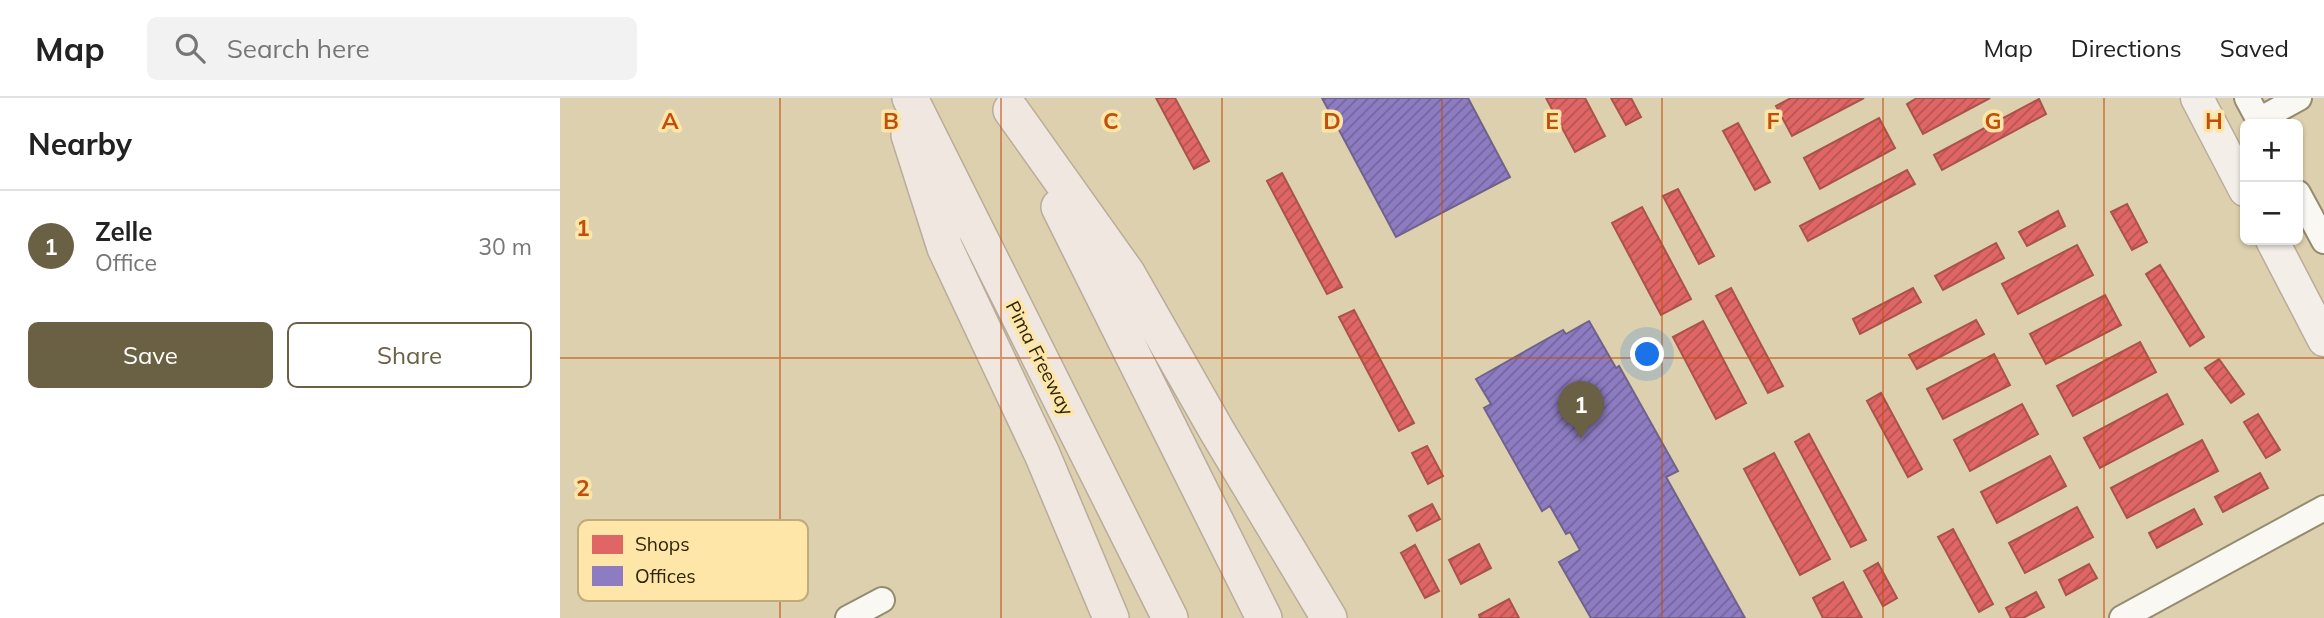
<!DOCTYPE html>
<html lang="en">
<head>
<meta charset="utf-8">
<style>
	:root { --surface:#fff; --page:#f2f2f2; --text:#222; --muted:#767676; --line:#e0e0e0; --accent:#6a6044 }
	body { margin:0; font-family:Mulish,sans-serif; background:var(--page); color:var(--text) }
	.controls { position:absolute; right:21px; top:21px; display:grid; overflow:hidden; border-radius:10px; box-shadow:0 2px 5px #0004 }
	.controls button { width:63px; height:63px; display:grid; place-items:center; padding:0; border:0; border-bottom:2px solid var(--line); background:var(--surface); color:var(--text); font:35px sans-serif }
	.you { position:absolute; left:1088px; top:257px; width:24px; height:24px; margin:-18px; border:5px solid #fff; border-radius:50%; background:#1a73e8; box-shadow:0 0 0 10px #1a73e833 }
	.badge { display:grid; place-items:center; width:46px; height:46px; border-radius:50%; background:var(--accent); color:#fff; font-size:23px; font-weight:700 }
	.pin { position:absolute; translate:-50% -58px; filter:drop-shadow(0 2px 4px #0008) }
	.pin::after { content:''; position:absolute; top:37px; width:24px; height:21px; background:inherit; clip-path:polygon(0 0,100% 0,50% 100%) }
	.list { margin:0; padding:0; list-style:none }
	h2 { display:flex; justify-content:space-between; align-items:center; height:91px; margin:0; padding:0 28px; font-size:30px }
	h2 small { font-size:23px; font-weight:400; color:var(--muted) }
	.list li { display:grid; grid-template-columns:46px 1fr auto; gap:21px; align-items:center; box-sizing:border-box; height:112px; padding:0 28px; border-top:2px solid var(--line) }
	.list b { display:block; font-size:26px; white-space:nowrap }
	.list p { margin:0; font-size:23px; white-space:nowrap; color:var(--muted) }
	.list em { font-size:23px; font-style:normal; color:var(--muted) }
	.actions { display:flex; gap:14px; padding:21px 28px }
	.actions a { flex:1; padding:16px 0; border:2px solid var(--accent); border-radius:10px; text-align:center; font-size:24px; color:var(--accent) }
	.actions .main { background:var(--accent); color:#fff }
	.icon { flex:none; width:38px; height:38px; fill:none; stroke:currentColor; stroke-width:2; stroke-linecap:round; stroke-linejoin:round }
	.map { position:relative; flex:none; width:1764px; height:520px; overflow:hidden }
	header { display:flex; align-items:center; gap:42px; box-sizing:border-box; height:98px; padding:0 35px; background:var(--surface); border-bottom:2px solid var(--line) }
	header strong { font-size:33px }
	nav { display:flex; gap:38px; margin-inline-start:auto; font-size:24px }
	.search { width:490px; height:63px; background:var(--page); display:flex; align-items:center; gap:18px; box-sizing:border-box; padding:0 24px; border-radius:10px; color:var(--muted); font-size:26px }
	main { display:flex }
	aside { flex:1; background:var(--surface) }
	.map>svg:first-child { display:block }
</style>
</head>
<body>
<header>
<strong>Map</strong>
<div class="search"><svg class="icon" aria-label="search" viewBox="0 0 24 24"><circle cx="10" cy="10" r="6"/><path d="M15 15l6 6"/></svg>Search here</div>
<nav><a>Map</a><a>Directions</a><a>Saved</a></nav>
</header>
<main>
<aside>
<h2>Nearby<small></small></h2>
<ul class="list">
<li><span class="badge">1</span><div><b>Zelle</b><p>Office</p></div><em>30 m</em></li>
</ul>
<div class="actions"><a class="main">Save</a><a>Share</a></div>
</aside>
<div class="map">
<svg width="1764" height="520" viewBox="0 0 1764 520">
	<defs>
		<pattern id="shops-hatch" width="6" height="6" patternUnits="userSpaceOnUse" patternTransform="scale(1.75)"><rect width="6" height="6" fill="#e06666"/><path d="M-1 1l2-2M0 6l6-6M5 7l2-2" fill="none" stroke="#b65452"/></pattern>
		<pattern id="offices-hatch" width="6" height="6" patternUnits="userSpaceOnUse" patternTransform="scale(1.75)"><rect width="6" height="6" fill="#8e7cc3"/><path d="M-1 1l2-2M0 6l6-6M5 7l2-2" fill="none" stroke="#74659d"/></pattern>
	</defs>
	<rect width="100%" height="100%" fill="#dcd0ae"/>
	<path fill="url(#shops-hatch)" stroke="#aa524b" stroke-width="2" d="M596 0H615L649 63 634 71Z
		M986 0H1025L1045 38 1015 54Z
		M1051 0H1071L1081 19 1066 27Z
		M1231 0H1304L1232 38 1216 8Z
		M1357 0H1430L1363 36 1347 6Z
		M1479 1 1486 16 1382 72 1374 57Z
		M1319 20 1335 50 1260 91 1244 60Z
		M1178 25 1210 84 1195 92 1163 33Z
		M1347 72 1355 86 1248 143 1240 128Z
		M722 75 782 189 767 196 707 83Z
		M1118 91 1154 158 1139 166 1103 98Z
		M1567 106 1587 144 1572 152 1551 114Z
		M1082 109 1131 201 1101 217 1052 125Z
		M1498 113 1505 128 1467 148 1459 134Z
		M1436 145 1444 160 1383 192 1375 178Z
		M1517 147 1533 177 1458 216 1442 186Z
		M1600 167 1644 239 1630 248 1586 176Z
		M1171 190 1223 288 1208 295 1156 198Z
		M1353 190 1361 204 1300 236 1293 221Z
		M1545 197 1561 227 1486 266 1470 236Z
		M794 212 854 325 839 333 779 219Z
		M1416 222 1424 236 1357 271 1349 257Z
		M1143 223 1186 305 1156 321 1113 239Z
		M1580 244 1596 274 1513 318 1497 288Z
		M1434 256 1450 287 1383 321 1367 291Z
		M1659 261 1684 296 1671 305 1645 270Z
		M1321 295 1362 371 1348 379 1307 303Z
		M1607 296 1623 326 1540 370 1524 340Z
		M1462 306 1478 336 1410 373 1394 342Z
		M1698 316 1720 352 1706 360 1684 324Z
		M1249 336 1306 442 1291 449 1235 344Z
		M1642 342 1658 373 1567 420 1551 390Z
		M867 348 883 378 868 386 852 355Z
		M1214 355 1270 461 1240 477 1184 371Z
		M1490 358 1506 388 1437 425 1421 394Z
		M1700 375 1708 390 1663 414 1655 399Z
		M872 406 880 421 857 433 849 418Z
		M1517 409 1533 439 1465 475 1449 445Z
		M1634 411 1642 426 1597 450 1589 435Z
		M1393 431 1433 506 1419 514 1378 439Z
		M919 446 931 470 901 486 889 462Z
		M855 447 879 493 865 500 841 455Z
		M1318 465 1337 500 1323 508 1304 473Z
		M1529 466 1537 480 1506 497 1499 482Z
		M1283 484 1302 520H1263L1253 500Z
		M1476 494 1484 509 1463 520H1451L1446 510Z
		M949 501 959 520H920L919 517Z"/>
	<path fill="url(#offices-hatch)" stroke="#71628c" stroke-width="2" d="M762 0H908L950 79 836 139Z
		M1029 223 1056 270 1059 268 1118 373 1106 379 1185 520H1031L999 464 1020 452 1010 434 1006 436 990 408 982 413 924 310 931 306 916 281 1003 232 1006 236Z"/>
	<g fill="none" stroke-linecap="round" stroke-linejoin="round">
		<g stroke="#958c70" stroke-width="28">
			<path id="minor" d="M1687 0 1701 26
				M1699 22 1739 0
				M1738 95 1764 143
				M288 520 322 502
				M1562 520 1764 410"/>
		</g>
		<g stroke="#b9ac9a" stroke-width="35">
			<path id="major" d="M1637 0 1685 92
				M1712 142 1764 242"/>
		</g>
		<g stroke="#b9ac9a" stroke-width="38">
			<path id="highway" d="M350 0 610 520
				M451 12 567 175 657 333 769 520
				M349 37 385 150 482 356 551 520
				M499 109 704 520"/>
		</g>
		<use href="#minor" stroke="#faf8f3" stroke-width="24"/>
		<use href="#major" stroke="#f3eee8" stroke-width="32"/>
		<use href="#highway" stroke="#f0e7e0" stroke-width="35"/>
	</g>
	<path fill="none" stroke="#c34e0c" stroke-width="2" stroke-opacity="0.55" d="M220 0V520M441 0V520M662 0V520M882 0V520M1102 0V520M1323 0V520M1544 0V520M0 260H1764"/>
	<g text-anchor="middle" dominant-baseline="central" stroke-width="7" stroke-linejoin="round" paint-order="stroke">
		<g font-size="19" fill="#2d240b" stroke="#fde6a8">
			<text transform="translate(480 260) rotate(63)">Pima Freeway</text>
		</g>
	</g>
	<rect x="18" y="422" width="230" height="81" rx="10" fill="#fde6a8" stroke="#bfac79" stroke-width="2"/>
	<rect x="32" y="437" width="31" height="19" fill="#e06666"/>
	<rect x="32" y="468" width="31" height="20" fill="#8e7cc3"/>
	<g font-size="19" fill="#2d240b">
		<text x="75" y="453">Shops</text>
		<text x="75" y="485">Offices</text>
	</g>
	<g font-size="23" text-anchor="middle" font-weight="bold" fill="#c34e0c" stroke="#fde6a8" stroke-width="7" stroke-linejoin="round" paint-order="stroke">
		<text x="110" y="31">A</text>
		<text x="331" y="31">B</text>
		<text x="551" y="31">C</text>
		<text x="772" y="31">D</text>
		<text x="992" y="31">E</text>
		<text x="1213" y="31">F</text>
		<text x="1433" y="31">G</text>
		<text x="1654" y="31">H</text>
		<text x="23" y="138">1</text>
		<text x="23" y="398">2</text>
	</g>
</svg>
<div class="controls">
<button>+</button>
<button>−</button>
</div>
<div class="you"></div>
<div class="pin badge" style="left:1021px;top:341px">1</div>
</div>
</main>
</body>
</html>
